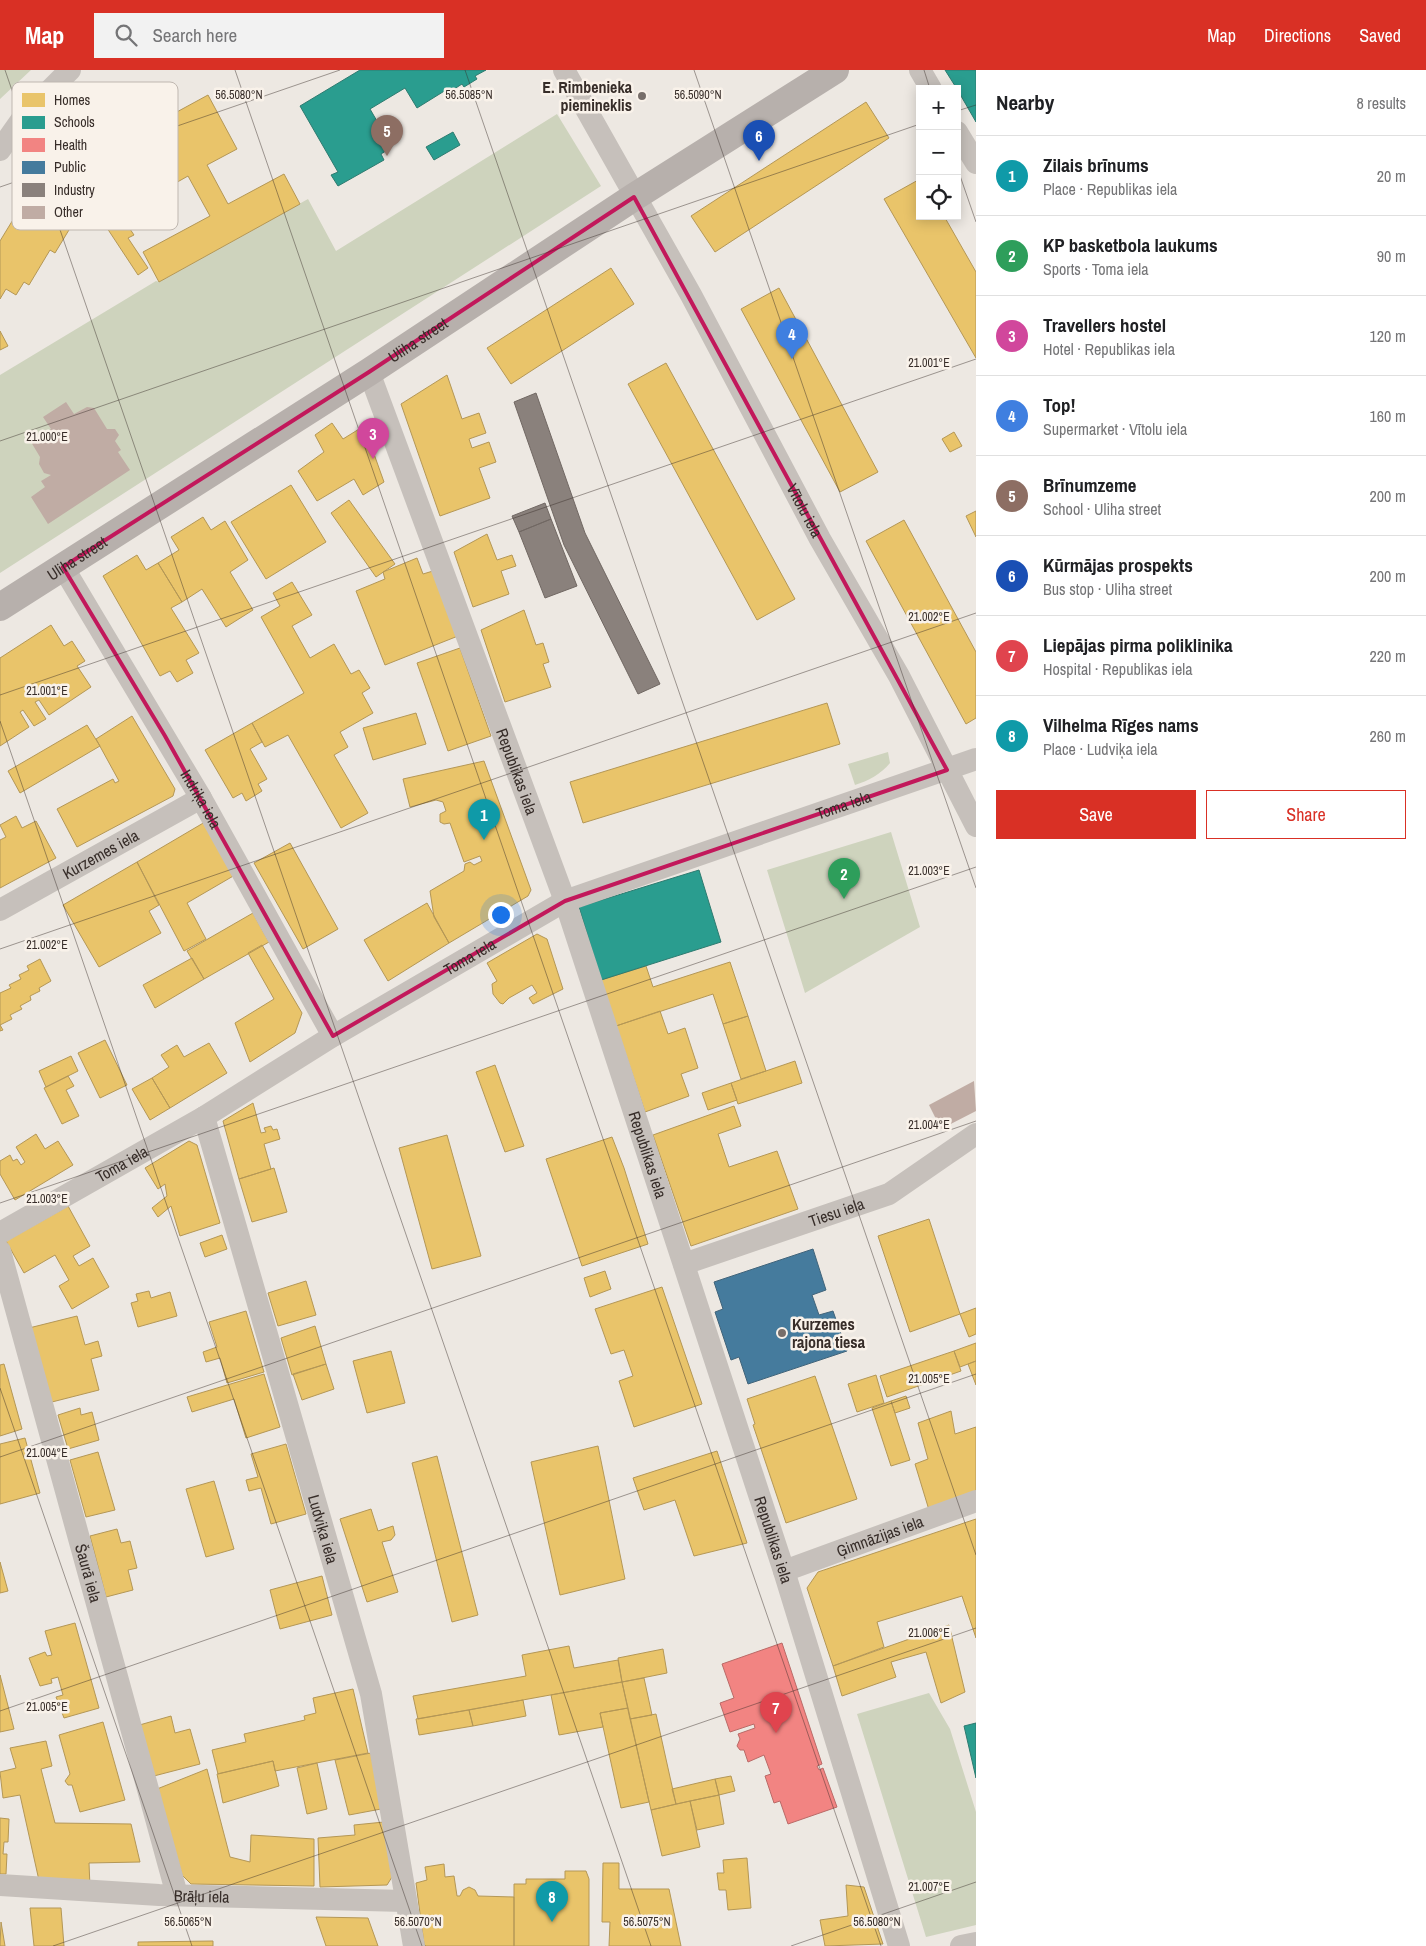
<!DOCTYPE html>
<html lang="en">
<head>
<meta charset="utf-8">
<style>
	:root { --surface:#fff; --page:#f2f2f2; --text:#202124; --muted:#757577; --line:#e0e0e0; --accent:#d93025 }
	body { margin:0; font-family:"Archivo Narrow",sans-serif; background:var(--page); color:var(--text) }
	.controls { position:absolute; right:15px; top:15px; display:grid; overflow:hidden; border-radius:0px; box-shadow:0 2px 12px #0003 }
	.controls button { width:45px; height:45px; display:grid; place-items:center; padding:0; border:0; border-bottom:1px solid var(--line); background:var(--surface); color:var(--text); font:25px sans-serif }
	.you { position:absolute; left:500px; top:844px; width:18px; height:18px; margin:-12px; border:4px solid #fff; border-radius:50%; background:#1a73e8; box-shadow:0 0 0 8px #1a73e833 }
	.badge { display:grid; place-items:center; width:32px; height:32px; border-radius:50%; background:var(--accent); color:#fff; font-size:16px; font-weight:700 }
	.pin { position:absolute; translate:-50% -41px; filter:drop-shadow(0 1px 2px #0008) }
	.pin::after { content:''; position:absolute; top:26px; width:18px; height:15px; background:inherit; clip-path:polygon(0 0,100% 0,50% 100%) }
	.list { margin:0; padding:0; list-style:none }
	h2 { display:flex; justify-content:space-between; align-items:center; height:65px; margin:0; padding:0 20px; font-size:21px }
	h2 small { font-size:16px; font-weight:400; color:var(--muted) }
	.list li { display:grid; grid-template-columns:32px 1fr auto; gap:15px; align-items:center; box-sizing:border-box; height:80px; padding:0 20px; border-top:1px solid var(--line) }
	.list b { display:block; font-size:19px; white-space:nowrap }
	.list p { margin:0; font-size:16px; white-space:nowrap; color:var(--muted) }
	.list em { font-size:16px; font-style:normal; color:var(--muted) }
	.actions { display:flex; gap:10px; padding:15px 20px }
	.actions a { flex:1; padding:11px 0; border:1px solid var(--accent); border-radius:0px; text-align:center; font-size:18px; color:var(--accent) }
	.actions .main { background:var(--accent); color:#fff }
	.icon { flex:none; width:28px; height:28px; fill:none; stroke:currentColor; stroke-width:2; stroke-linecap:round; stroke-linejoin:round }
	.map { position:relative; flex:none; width:976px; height:1876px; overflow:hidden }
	header { display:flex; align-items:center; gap:30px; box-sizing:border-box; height:70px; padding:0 25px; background:var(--accent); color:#fff }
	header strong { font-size:24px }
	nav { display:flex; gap:28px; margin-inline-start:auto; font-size:18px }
	.search { width:350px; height:45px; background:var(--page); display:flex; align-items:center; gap:12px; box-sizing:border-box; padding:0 18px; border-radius:0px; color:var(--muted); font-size:19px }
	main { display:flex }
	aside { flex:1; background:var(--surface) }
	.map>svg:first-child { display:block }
</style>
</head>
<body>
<header>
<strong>Map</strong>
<div class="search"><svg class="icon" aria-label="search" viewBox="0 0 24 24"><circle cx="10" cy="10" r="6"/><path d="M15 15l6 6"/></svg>Search here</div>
<nav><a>Map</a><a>Directions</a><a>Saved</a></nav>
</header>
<main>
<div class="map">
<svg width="976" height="1876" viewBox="0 0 976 1876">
	<rect width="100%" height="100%" fill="#ede8e2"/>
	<path fill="#ced3bd" d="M0 0H31L0 29Z
		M557 44 601 116 0 503V305L156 211 159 212 308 129 336 181Z
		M888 682 890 693C881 704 868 711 855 715L848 694Z
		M891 762 920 857 805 923 767 800Z
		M929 1623 950 1659 976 1742V1855L926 1867 857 1644Z"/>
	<path fill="#e9c46a" stroke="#b49756" d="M208 25 237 79 207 95 228 134 284 104 300 134 159 212 143 182 210 146 188 106 158 123 129 68Z
		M866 32 889 68 715 182 691 146Z
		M95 107 134 165 128 168 148 198 138 205 80 117Z
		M920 109V146H944L976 202V288L884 129Z
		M40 123 63 138 61 141 75 150 55 183 50 180 29 215 24 212 16 225 6 219 0 229V171L25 130 33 134Z
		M611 198 634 234 511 314 487 278Z
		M779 218 878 402 840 422 741 239Z
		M0 261 8 276 0 280Z
		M666 293 795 529 757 550 628 314Z
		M447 305 462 349 479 343 486 363 469 369 472 378 489 372 496 392 479 398 490 428 440 446 401 334Z
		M332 353 343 369 364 356 384 412 363 425 354 409 317 431 298 401 324 382 315 365Z
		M954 362 962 376 950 382 942 369Z
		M291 415 326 472 266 509 231 452Z
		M349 430 395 494 376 507 331 443Z
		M976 441V467L966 446Z
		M203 447 211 460 225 451 248 490 230 502 253 540 226 557 202 519 182 532 158 493 179 480 171 467Z
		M904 450 976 582V648L966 654 866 471Z
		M487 464 497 490 512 485 516 496 501 501 509 524 473 537 454 482Z
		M137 485 146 500 158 493 182 532 171 538 199 583 186 590 193 603 177 612 170 601 160 606 103 506Z
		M417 488 423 504 433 501 458 566 385 595 356 521 385 509 383 502Z
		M292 512 312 545 292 556 310 588 334 574 351 604 359 600 370 618 362 623 373 643 340 662 348 677 334 685 368 743 341 758 288 665 265 677 252 653 304 623 261 547 280 536 273 523Z
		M524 540 536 575 543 573 549 592 543 594 551 617 505 632 481 560Z
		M51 555 64 576 72 571 85 591 77 596 91 617 49 645 39 630 35 632 46 649 34 656 23 640 20 642 29 657 0 676V588Z
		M460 578 491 666 448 681 417 593Z
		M827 633 840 674 583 753 570 712Z
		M416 643 426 674 373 690 363 658Z
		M132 646 175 719 173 726 77 777 57 739 113 709 115 713 119 711 96 669Z
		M252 653 262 672 250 679 267 709 258 714 262 721 246 731 242 723 233 728 205 680Z
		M87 655 100 676 20 723 8 701Z
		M484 691 531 820 528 826 449 873 434 847 430 821 464 801 465 794 470 792 474 795 482 791 480 786 464 792 450 753 444 754 440 752V744L446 741 443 732 436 730 410 737 403 709Z
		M16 746 22 758 36 751 56 788 0 818V770L6 767 0 755Z
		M205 752 235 805 187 833 206 869 184 881 137 792Z
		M290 773 338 859 303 879 254 793Z
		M137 792 159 835 149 841 161 863 99 897 63 835Z
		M427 833 449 873 388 911 364 870Z
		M253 843 269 872 204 909 187 881Z
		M537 864 547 869 563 919 533 934 529 928 537 923 532 915 509 928 503 934 500 933 493 924 492 914 497 911 487 893Z
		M262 875 302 943 295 963 250 992 235 953 274 929 248 883Z
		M192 888 204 909 155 938 143 915Z
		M40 889 51 911 39 918 40 921 30 926 31 930 20 936 22 939 10 945 12 949 0 955 3 960 0 961V923L11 918 9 915 21 909 19 905 29 900 27 896Z
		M730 892 748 946 723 954 713 924 616 956 601 910 646 896 653 917Z
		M660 941 668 964 685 958 698 998 681 1004 689 1026 645 1042 616 956Z
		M748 946 766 1001 741 1009 723 954Z
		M105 970 127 1015 100 1028 78 983Z
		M209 973 227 1003 170 1038 152 1008 169 997 161 985 177 975 184 987Z
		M71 986 78 1001 46 1017 39 1001Z
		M795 991 802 1013 738 1034 731 1013Z
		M495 995 524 1076 505 1082 476 1002Z
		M68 1006 74 1016 66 1020 79 1046 62 1054 44 1018Z
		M152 1008 170 1038 150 1050 132 1019Z
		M731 1013 737 1030 708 1040 702 1023Z
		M253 1033 261 1063 266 1062 264 1058 271 1056 273 1060 277 1059 280 1069 264 1074 271 1099 239 1109 223 1051Z
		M734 1036 741 1056 718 1064 729 1097 777 1081 798 1139 691 1176 653 1065Z
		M36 1064 45 1079 58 1071 73 1095 15 1130 0 1104V1091L10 1085 13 1091 17 1089 21 1095 25 1092 16 1077Z
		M447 1065 481 1186 432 1199 399 1078Z
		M612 1067 624 1098 648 1174 582 1196 546 1089Z
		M189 1071 197 1075 220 1153 180 1166 171 1136 158 1147 152 1138 167 1126 165 1114 158 1119 145 1098Z
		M274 1098 287 1142 252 1152 239 1109Z
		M68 1136 90 1176 73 1186 79 1196 93 1188 109 1217 72 1239 59 1216 69 1210 55 1185 24 1203 6 1171Z
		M929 1149 960 1244 910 1262 878 1166Z
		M222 1165 227 1179 205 1187 200 1173Z
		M605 1201 611 1219 590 1227 584 1208Z
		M306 1211 316 1245 278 1256 268 1223Z
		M662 1217 702 1334 634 1357 619 1311 633 1306 624 1280 611 1284 595 1239Z
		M149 1221 151 1228 170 1222 177 1246 138 1257 131 1233 138 1231 136 1224Z
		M976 1238V1264L969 1267 960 1244Z
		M246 1241 264 1302 227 1313 220 1288 206 1292 203 1282 217 1277 209 1252Z
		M77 1246 85 1275 98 1271 102 1286 91 1289 99 1320 48 1333 29 1258Z
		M315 1256 326 1294 292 1305 281 1268Z
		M976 1273V1291L960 1297 954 1281Z
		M391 1281 405 1333 367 1343 353 1291Z
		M954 1281 961 1301 887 1327 880 1306Z
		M976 1291V1315L968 1294Z
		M4 1294 22 1359 0 1366V1295Z
		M326 1294 334 1319 302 1330 293 1304Z
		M264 1304 280 1357 246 1368 234 1329 192 1342 187 1327Z
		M876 1305 884 1333 857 1342 848 1314Z
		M815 1306 857 1429 786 1453 753 1355 755 1354 747 1329Z
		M906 1326 910 1338 895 1343 891 1331Z
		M891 1331 910 1390 891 1396 872 1338Z
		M80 1338 81 1345 92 1342 99 1370 68 1379 58 1345Z
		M951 1341 955 1364 976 1357V1424L929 1440 915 1394 928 1389 918 1353Z
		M25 1368 40 1423 0 1434V1374Z
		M286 1374 306 1444 271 1454 261 1418 249 1421 246 1410 258 1407 251 1384Z
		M598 1376 625 1509 560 1525 531 1392Z
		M717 1381 747 1473 694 1486 675 1430 644 1440 633 1408Z
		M98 1382 115 1440 86 1447 70 1390Z
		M437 1386 478 1545 452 1552 412 1393Z
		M214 1411 234 1479 206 1487 186 1419Z
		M371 1439 378 1461 393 1456 395 1465 391 1470 382 1472 398 1522 367 1532 340 1449Z
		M976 1449V1568L962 1526 877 1552 884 1577 833 1596 807 1518 818 1502Z
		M117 1459 121 1473 130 1471 137 1498 128 1500 133 1520 106 1527 90 1466Z
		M0 1492 8 1521 0 1523Z
		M322 1506 332 1545 280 1559 270 1520Z
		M75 1553 99 1638 64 1648 56 1627 63 1625 58 1607 51 1609 52 1613 40 1616 29 1588 45 1582 47 1586 52 1585 45 1561Z
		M949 1555 965 1622 941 1633 926 1582 891 1592 896 1607 842 1626 833 1596Z
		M569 1576 574 1598 618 1590 622 1612 418 1649 413 1626 526 1606 522 1585Z
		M663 1579 667 1603 622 1612 618 1588Z
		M0 1605 14 1659 0 1662Z
		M644 1608 652 1645 630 1649 622 1612Z
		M622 1612 628 1638 600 1643 603 1657 559 1665 551 1625Z
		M353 1619 368 1683 275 1701 273 1691 218 1704 212 1680 246 1672 244 1664 305 1650 304 1646 316 1643 313 1628Z
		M523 1630 526 1646 473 1656 469 1640Z
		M628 1638 649 1732 621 1738 600 1643Z
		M469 1640 473 1656 419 1665 416 1649Z
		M656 1644 676 1734 651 1740 630 1649Z
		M171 1646 175 1663 190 1659 200 1694 150 1707 136 1656Z
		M103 1652 125 1730 80 1742 72 1715H68L65 1711 70 1704 59 1665Z
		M46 1671 52 1696 41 1699 55 1753 131 1754 140 1792 89 1793 90 1817 40 1815 20 1725 3 1728 0 1702 16 1698 10 1678Z
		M371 1683 381 1739 349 1745 335 1690Z
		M273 1691 279 1716 223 1733 217 1704Z
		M317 1693 327 1739 307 1744 297 1698Z
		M207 1699 230 1787 250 1792 251 1765 314 1769V1816L191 1814 182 1805 157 1719Z
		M731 1706 735 1721 719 1725 715 1709Z
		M715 1709 719 1725 676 1734 672 1719Z
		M719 1725 724 1754 697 1760 690 1731Z
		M690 1731 700 1777 662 1786 651 1740Z
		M0 1748 9 1749 8 1772H4L3 1784H7L6 1804H0Z
		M384 1752 392 1807 387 1815 320 1817 318 1768 355 1765 354 1755Z
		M747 1788 751 1838 728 1840 726 1820H719L717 1803H724L723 1790Z
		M603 1793H619V1819H669L681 1876H609L610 1852H602Z
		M444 1794 445 1807 454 1806 457 1826H460L463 1820 469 1817 475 1820 478 1826 514 1827V1876H426L424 1874 416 1813 427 1810 425 1797Z
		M565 1801H586L589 1809V1876H514V1814H526V1809H565Z
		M846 1815 864 1817 883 1874 825 1876 820 1850 848 1846Z
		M30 1838H61L64 1876H34Z
		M316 1847 368 1848 378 1876H326Z
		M1 1852 5 1876H0Z
		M213 1871V1876H138V1872Z"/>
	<path fill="#2a9d8f" stroke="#2e7b70" d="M360 0H486L475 6 477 9 464 17 462 14 448 23 446 20 417 38 405 18 370 39 392 77 381 84 384 90 338 116 331 105 338 102 300 36Z
		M945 0H976V52L957 19Z
		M453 62 460 75 434 90 426 77Z
		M699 800 721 872 601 910 579 837Z
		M976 1653V1708L964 1656Z"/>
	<path fill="#f28482" stroke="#ba6a67" d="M782 1573 822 1694 817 1696 819 1700 823 1698 837 1737 788 1754 780 1731 774 1733 765 1706 771 1704 764 1685 748 1692 744 1680H740L737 1676 740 1669 738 1664 755 1658 754 1654 730 1662 720 1633 734 1628 722 1594Z"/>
	<path fill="#457b9d" stroke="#41647a" d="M813 1179 826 1220 812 1225 819 1245 833 1241 847 1281 748 1314 739 1287 731 1290 715 1242 723 1239 714 1212Z"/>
	<path fill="#8a817c" stroke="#716863" d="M536 323 585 463 660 614 638 624 564 475 514 332Z
		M545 433 551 449 519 462 512 446Z
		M551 449 577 516 545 528 519 462Z"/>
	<path fill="#c0aca4" d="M66 332 74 344 87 337 94 338 107 359H115L119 365 115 371 121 380 118 382 130 400 48 454 31 427 45 417 41 411 51 405 44 403 39 394 40 387 31 372 51 359 43 347Z
		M974 1011 976 1041 941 1059 929 1035Z"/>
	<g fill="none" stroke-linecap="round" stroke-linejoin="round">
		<g stroke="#c6c0bb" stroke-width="22">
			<path id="s1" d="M564 0 691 225 820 469 899 606 976 756"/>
			<path d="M920 0 931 19"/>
			<path d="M957 62 976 93"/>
			<path d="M0 80 24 46 70 0"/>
			<path id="s2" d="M369 302 565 831 784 1501 899 1876"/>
			<path id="s3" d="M63 497 201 728 333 966"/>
			<path id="s4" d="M0 840 201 728"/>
			<path id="s5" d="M204 1047 371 1624 414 1876"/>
			<path id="s6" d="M0 1163 204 1047 333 966 565 831 976 689"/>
			<path id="s7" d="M0 1181 177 1825"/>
			<path id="s8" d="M684 1194 889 1124 976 1064"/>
			<path id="s9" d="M784 1501 976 1431"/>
			<path id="s10" d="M0 1815 159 1825 405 1831"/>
			<path d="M961 1876 976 1873"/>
		</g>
		<path stroke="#b7b0ac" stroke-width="28" id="s11" d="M0 537 369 302 634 127 835 0"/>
	</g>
	<path fill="none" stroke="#c2185b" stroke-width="4" stroke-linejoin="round" d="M634 127 947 700 565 831 333 966 165 666 63 497 369 302Z"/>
	<path fill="none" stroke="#372d29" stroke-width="1" stroke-opacity="0.45" d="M5 0 651 1876M235 0 881 1876M465 0 976 1485M694 0 976 818M924 0 930 19M957 41 976 35M957 97 976 152M0 117 340 0M0 371 920 54M0 625 976 289M0 651 422 1876M0 879 976 543M0 1133 976 797M0 1318 192 1876M0 1387 976 1051M0 1641 976 1304M53 1876 976 1558M791 1876 976 1812"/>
	<g fill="#776e6a" stroke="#f9f2ea" stroke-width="2">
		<circle cx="642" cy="26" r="5"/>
		<circle cx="782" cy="1263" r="5"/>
	</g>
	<g text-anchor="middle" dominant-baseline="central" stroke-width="5" stroke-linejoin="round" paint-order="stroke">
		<g font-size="16" font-weight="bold" fill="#372d29" stroke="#f9f2ea" text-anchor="end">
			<text x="632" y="17">E. Rimbenieka<tspan x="632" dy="18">piemineklis</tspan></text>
			<text x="792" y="1254" text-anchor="start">Kurzemes<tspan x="792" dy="18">rajona tiesa</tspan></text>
		</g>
		<g font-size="16" fill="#372d29" stroke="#f9f2ea">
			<text stroke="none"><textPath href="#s11" startOffset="496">Uliha street</textPath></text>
			<text stroke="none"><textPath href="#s1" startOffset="502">Vītolu iela</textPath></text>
			<text stroke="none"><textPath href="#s11" startOffset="91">Uliha street</textPath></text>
			<text stroke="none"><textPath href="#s2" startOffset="426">Republikas iela</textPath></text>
			<text stroke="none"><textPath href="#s3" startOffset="270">Indriķa iela</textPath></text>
			<text stroke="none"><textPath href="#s6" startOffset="950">Toma iela</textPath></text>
			<text stroke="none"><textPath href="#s4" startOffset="115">Kurzemes iela</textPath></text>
			<text stroke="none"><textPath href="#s6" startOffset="545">Toma iela</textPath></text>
			<text stroke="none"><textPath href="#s2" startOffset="831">Republikas iela</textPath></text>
			<text stroke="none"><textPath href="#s6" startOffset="140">Toma iela</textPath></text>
			<text stroke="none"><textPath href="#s8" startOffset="161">Tiesu iela</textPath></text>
			<text stroke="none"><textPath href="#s5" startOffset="429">Ludviķa iela</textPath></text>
			<text stroke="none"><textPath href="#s9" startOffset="102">Ģimnāzijas iela</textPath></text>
			<text stroke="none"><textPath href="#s2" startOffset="1236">Republikas iela</textPath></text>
			<text stroke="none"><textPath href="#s7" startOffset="334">Šaurā iela</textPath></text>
			<text stroke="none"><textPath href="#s10" startOffset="202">Brāļu iela</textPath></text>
		</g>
	</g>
	<rect x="12" y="12" width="166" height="148" rx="8" fill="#f9f2ea" stroke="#bfb7b0" stroke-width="1"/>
	<rect x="22" y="23" width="23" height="14" fill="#e9c46a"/>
	<rect x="22" y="46" width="23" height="13" fill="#2a9d8f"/>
	<rect x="22" y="68" width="23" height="14" fill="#f28482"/>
	<rect x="22" y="91" width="23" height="13" fill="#457b9d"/>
	<rect x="22" y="113" width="23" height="14" fill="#8a817c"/>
	<rect x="22" y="136" width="23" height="13" fill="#c0aca4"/>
	<g font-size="14" fill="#372d29">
		<text x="54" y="35">Homes</text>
		<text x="54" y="57">Schools</text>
		<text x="54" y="80">Health</text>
		<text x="54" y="102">Public</text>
		<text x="54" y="125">Industry</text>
		<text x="54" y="147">Other</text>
	</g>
	<g font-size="12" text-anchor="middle" fill="#372d29" stroke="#f9f2ea" stroke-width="5" stroke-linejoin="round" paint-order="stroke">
		<text x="239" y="29">56.5080°N</text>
		<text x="469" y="29">56.5085°N</text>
		<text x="698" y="29">56.5090°N</text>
		<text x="929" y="297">21.001°E</text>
		<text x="47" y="371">21.000°E</text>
		<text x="929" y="551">21.002°E</text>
		<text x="47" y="625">21.001°E</text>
		<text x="929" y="805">21.003°E</text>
		<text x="47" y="879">21.002°E</text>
		<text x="929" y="1059">21.004°E</text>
		<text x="47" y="1133">21.003°E</text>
		<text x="929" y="1313">21.005°E</text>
		<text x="47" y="1387">21.004°E</text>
		<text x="929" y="1567">21.006°E</text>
		<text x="47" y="1641">21.005°E</text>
		<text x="929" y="1821">21.007°E</text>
		<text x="188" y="1856">56.5065°N</text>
		<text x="418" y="1856">56.5070°N</text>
		<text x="647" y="1856">56.5075°N</text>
		<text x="877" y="1856">56.5080°N</text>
	</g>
</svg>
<div class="controls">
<button>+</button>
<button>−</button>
<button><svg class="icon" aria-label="locate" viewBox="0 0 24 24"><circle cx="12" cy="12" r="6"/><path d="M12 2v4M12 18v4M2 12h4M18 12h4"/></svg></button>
</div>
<div class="you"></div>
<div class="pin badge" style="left:484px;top:770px;background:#0f9aa8">1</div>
<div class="pin badge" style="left:844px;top:829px;background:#2e9e5b">2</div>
<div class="pin badge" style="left:373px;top:389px;background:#d1479c">3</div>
<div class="pin badge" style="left:792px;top:289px;background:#3f7fe0">4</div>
<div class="pin badge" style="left:387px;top:86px;background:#8d6e63">5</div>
<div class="pin badge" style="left:759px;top:91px;background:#1a4fb4">6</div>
<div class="pin badge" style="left:776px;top:1663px;background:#e0444e">7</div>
<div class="pin badge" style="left:552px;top:1852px;background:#0f9aa8">8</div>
</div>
<aside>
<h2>Nearby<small>8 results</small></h2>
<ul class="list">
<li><span class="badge" style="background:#0f9aa8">1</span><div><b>Zilais brīnums</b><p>Place · Republikas iela</p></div><em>20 m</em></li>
<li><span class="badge" style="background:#2e9e5b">2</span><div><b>KP basketbola laukums</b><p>Sports · Toma iela</p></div><em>90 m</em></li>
<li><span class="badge" style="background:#d1479c">3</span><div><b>Travellers hostel</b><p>Hotel · Republikas iela</p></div><em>120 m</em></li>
<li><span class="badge" style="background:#3f7fe0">4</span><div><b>Top!</b><p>Supermarket · Vītolu iela</p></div><em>160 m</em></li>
<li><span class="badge" style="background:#8d6e63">5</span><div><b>Brīnumzeme</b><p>School · Uliha street</p></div><em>200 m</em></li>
<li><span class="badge" style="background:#1a4fb4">6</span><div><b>Kūrmājas prospekts</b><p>Bus stop · Uliha street</p></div><em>200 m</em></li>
<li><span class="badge" style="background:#e0444e">7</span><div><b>Liepājas pirma poliklinika</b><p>Hospital · Republikas iela</p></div><em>220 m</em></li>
<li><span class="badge" style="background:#0f9aa8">8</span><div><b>Vilhelma Rīges nams</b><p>Place · Ludviķa iela</p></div><em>260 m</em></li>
</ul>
<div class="actions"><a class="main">Save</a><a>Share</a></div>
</aside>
</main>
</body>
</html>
